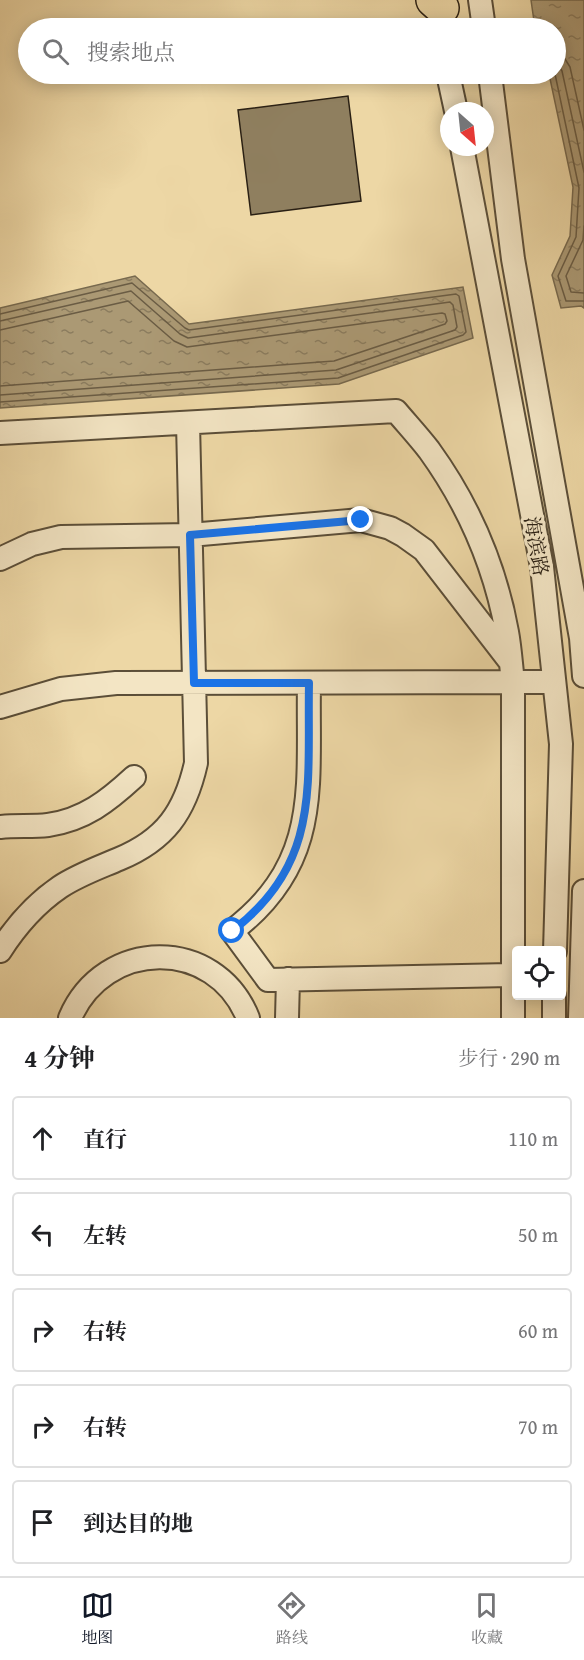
<!DOCTYPE html>
<html lang="zh">
<head>
<meta charset="utf-8">
<style>
	:root { --surface:#fff; --page:#f2f2f2; --text:#202124; --muted:#757577; --line:#e0e0e0; --accent:#111827 }
	body { margin:0; font-family:"Gentium Book Plus","Noto Serif SC",serif; background:var(--page); color:var(--text) }
	.controls { position:absolute; right:18px; bottom:18px; display:grid; overflow:hidden; border-radius:6px; box-shadow:0 3px 15px #0003 }
	.controls button { width:54px; height:54px; display:grid; place-items:center; padding:0; border:0; border-bottom:2px solid var(--line); background:var(--surface); color:var(--text); font:30px sans-serif }
	.compass { position:absolute; left:440px; top:102px; width:54px; height:54px; border-radius:50%; background:var(--surface); box-shadow:0 3px 15px #0003; rotate:153deg }
	.stop { position:absolute; width:18px; height:18px; margin:-14px; border:4px solid #1a73e8; border-radius:50%; background:#fff }
	.stop.end { background:#1a73e8; border-color:#fff; box-shadow:0 2px 6px #0008 }
	.list { margin:0; padding:0; list-style:none }
	h2 { display:flex; justify-content:space-between; align-items:center; height:78px; margin:0; padding:0 24px; font-size:26px }
	h2 small { font-size:20px; font-weight:400; color:var(--muted) }
	.list li { display:grid; grid-template-columns:39px 1fr auto; gap:18px; align-items:center; box-sizing:border-box; height:84px; margin:0 12px 12px; padding:0 12px; border:2px solid var(--line); border-radius:6px }
	.list b { display:block; font-size:22px; white-space:nowrap }
	.list em { font-size:20px; font-style:normal; color:var(--muted) }
	.icon { flex:none; width:33px; height:33px; fill:none; stroke:currentColor; stroke-width:2; stroke-linecap:round; stroke-linejoin:round }
	.map { position:relative; flex:none; width:584px; height:1018px; overflow:hidden }
	.search { position:absolute; background:var(--surface); box-shadow:0 3px 15px #0003; left:18px; right:18px; top:18px; height:66px; display:flex; align-items:center; gap:15px; box-sizing:border-box; padding:0 21px; border-radius:33px; color:var(--muted); font-size:22px }
	.sheet { height:558px; background:var(--surface) }
	nav { display:flex; justify-content:space-around; align-items:center; box-sizing:border-box; height:84px; border-top:2px solid var(--line); background:var(--surface); font-size:16px; color:var(--muted) }
	nav a { display:grid; justify-items:center; gap:3px }
	nav .on { color:var(--accent) }
	.map>svg:first-child { display:block }
</style>
</head>
<body>
<div class="map">
<svg width="584" height="1018" viewBox="0 0 584 1018">
	<defs>
		<pattern id="water-ripples" width="26" height="14" patternUnits="userSpaceOnUse" patternTransform="scale(1.5)"><rect width="26" height="14" fill="#ab9974"/><path d="M2 4q2-2 4 0t4 0M15 11q2-2 4 0t4 0" fill="none" stroke="#8b7c5e"/></pattern>
	</defs>
	<rect width="100%" height="100%" fill="#edd7a5"/>
	<filter id="stains"><feTurbulence type="fractalNoise" baseFrequency=".00333" numOctaves="4"/><feColorMatrix values="0 0 0 0 .2 0 0 0 0 .09 0 0 0 0 .02 0 0 0 .5 -.17"/></filter>
	<radialGradient id="worn" r=".72"><stop offset=".6" stop-color="#630" stop-opacity="0"/><stop offset="1" stop-color="#630" stop-opacity=".3"/></radialGradient>
	<path fill="url(#water-ripples)" stroke="#77694e" stroke-width="1.5" d="M531 0H584V308L581 306 561 308 552 275 570 236 573 187 549 74H556V28H535Z
		M135 276 189 324 463 287 473 338 339 384 0 408V308Z"/>
	<g fill="none" stroke-linecap="round" stroke-linejoin="round">
		<path stroke="#6a5c44" stroke-width="1.5" d="M556 52 565 59 570 67 584 130
			M556 62 562 71 584 172
			M555 74 579 188 576 237 558 276 566 301H584
			M584 226 583 240 566 276 571 292 584 293
			M0 314 132 283 185 328 189 330 456 294 459 296 466 332 463 335 338 378 0 402
			M0 321 131 291 180 334 188 338 450 302 453 305 457 327 455 330 336 370 0 395
			M0 330 128 301 174 341 187 347 442 313 445 314 447 321 445 324 334 361 0 386"/>
	</g>
	<path fill="#8f7f5f" stroke="#2a2014" stroke-width="1.5" d="M348 96 361 201 251 215 238 110Z"/>
	<g fill="none" stroke-linecap="round" stroke-linejoin="round">
		<g stroke="#5b4e38" stroke-width="26">
			<path id="minor" d="M480 0 484 28
				M448 74 456 111
				M490 74 513 259 581 638 584 676
				M462 147 542 567 561 744 555 951
				M0 433 396 411C407 424 419 437 429 450 468 504 495 566 507 632 510 648 511 666 513 682V1018
				M0 559 32 544 61 537 190 535 361 520 390 528 403 535 424 550 509 660
				M309 683C307 784 323 862 232 931L268 980 513 975
				M0 707 61 689 116 683 554 682
				M0 827C16 825 32 827 48 825 84 820 108 801 134 777
				M0 951C16 926 35 904 60 887 78 875 98 868 119 859 165 840 185 812 196 763L188 423
				M70 1018C104 938 215 936 248 1018
				M287 1018 288 979
				M554 1018V996
				M580 1018 584 891"/>
		</g>
		<g stroke="#2a2014" stroke-width="36">
			<path id="highway" d="M433 0 442 8"/>
		</g>
		<use href="#minor" stroke="#f3e5c4" stroke-width="22"/>
		<use href="#highway" stroke="#edd7a5" stroke-width="33"/>
	</g>
	<g fill="none" stroke-linecap="round" stroke-linejoin="round">
		<path stroke="#1a73e8" stroke-width="8" d="M232 931C322 863 307 783 309 683H194L190 535 361 520"/>
	</g>
	<g text-anchor="middle" dominant-baseline="central" stroke-width="6" stroke-linejoin="round" paint-order="stroke">
		<g font-size="20" fill="#2a2014" stroke="#f3e5c4">
			<text transform="translate(537 546) rotate(80)">海滨路</text>
		</g>
	</g>
	<rect width="100%" height="100%" filter="url(#stains)"/>
	<rect width="100%" height="100%" fill="url(#worn)"/>
</svg>
<div class="controls">
<button><svg class="icon" aria-label="locate" viewBox="0 0 24 24"><circle cx="12" cy="12" r="6"/><path d="M12 2v4M12 18v4M2 12h4M18 12h4"/></svg></button>
</div>
<svg class="compass" viewBox="-18 -18 36 36"><path d="M0-13l5 13h-10z" fill="#e53935"/><path d="M0 13l5-13h-10z" fill="#757577"/></svg>
<div class="stop" style="left:232px;top:931px"></div>
<div class="stop end" style="left:361px;top:520px"></div>
<div class="search"><svg class="icon" aria-label="search" viewBox="0 0 24 24"><circle cx="10" cy="10" r="6"/><path d="M15 15l6 6"/></svg>搜索地点</div>
</div>
<section class="sheet">
<h2>4 分钟<small>步行 · 290 m</small></h2>
<ul class="list">
<li><svg class="icon" aria-label="ahead" viewBox="0 0 24 24"><path d="M12 20V5M6 11l6-6 6 6"/></svg><div><b>直行</b></div><em>110 m</em></li>
<li><svg class="icon" aria-label="left" viewBox="0 0 24 24"><path d="M17 20v-9H6M10 6l-5 5 5 5"/></svg><div><b>左转</b></div><em>50 m</em></li>
<li><svg class="icon" aria-label="right" viewBox="0 0 24 24"><path d="M7 20v-9h11M14 6l5 5-5 5"/></svg><div><b>右转</b></div><em>60 m</em></li>
<li><svg class="icon" aria-label="right" viewBox="0 0 24 24"><path d="M7 20v-9h11M14 6l5 5-5 5"/></svg><div><b>右转</b></div><em>70 m</em></li>
<li><svg class="icon" aria-label="arrive" viewBox="0 0 24 24"><path d="M6 21V4h12l-3 4 3 4H6"/></svg><div><b>到达目的地</b></div></li>
</ul>
</section>
<nav>
<a class="on"><svg class="icon" aria-label="map" viewBox="0 0 24 24"><path d="M3 6l6-2 6 2 6-2v14l-6 2-6-2-6 2zM9 4v14M15 6v14"/></svg>地图</a>
<a><svg class="icon" aria-label="directions" viewBox="0 0 24 24"><path d="M12 3l9 9-9 9-9-9zM9 14v-3h6M13 9l2 2-2 2"/></svg>路线</a>
<a><svg class="icon" aria-label="saved" viewBox="0 0 24 24"><path d="M7 4h10v16l-5-4-5 4z"/></svg>收藏</a>
</nav>
</body>
</html>
